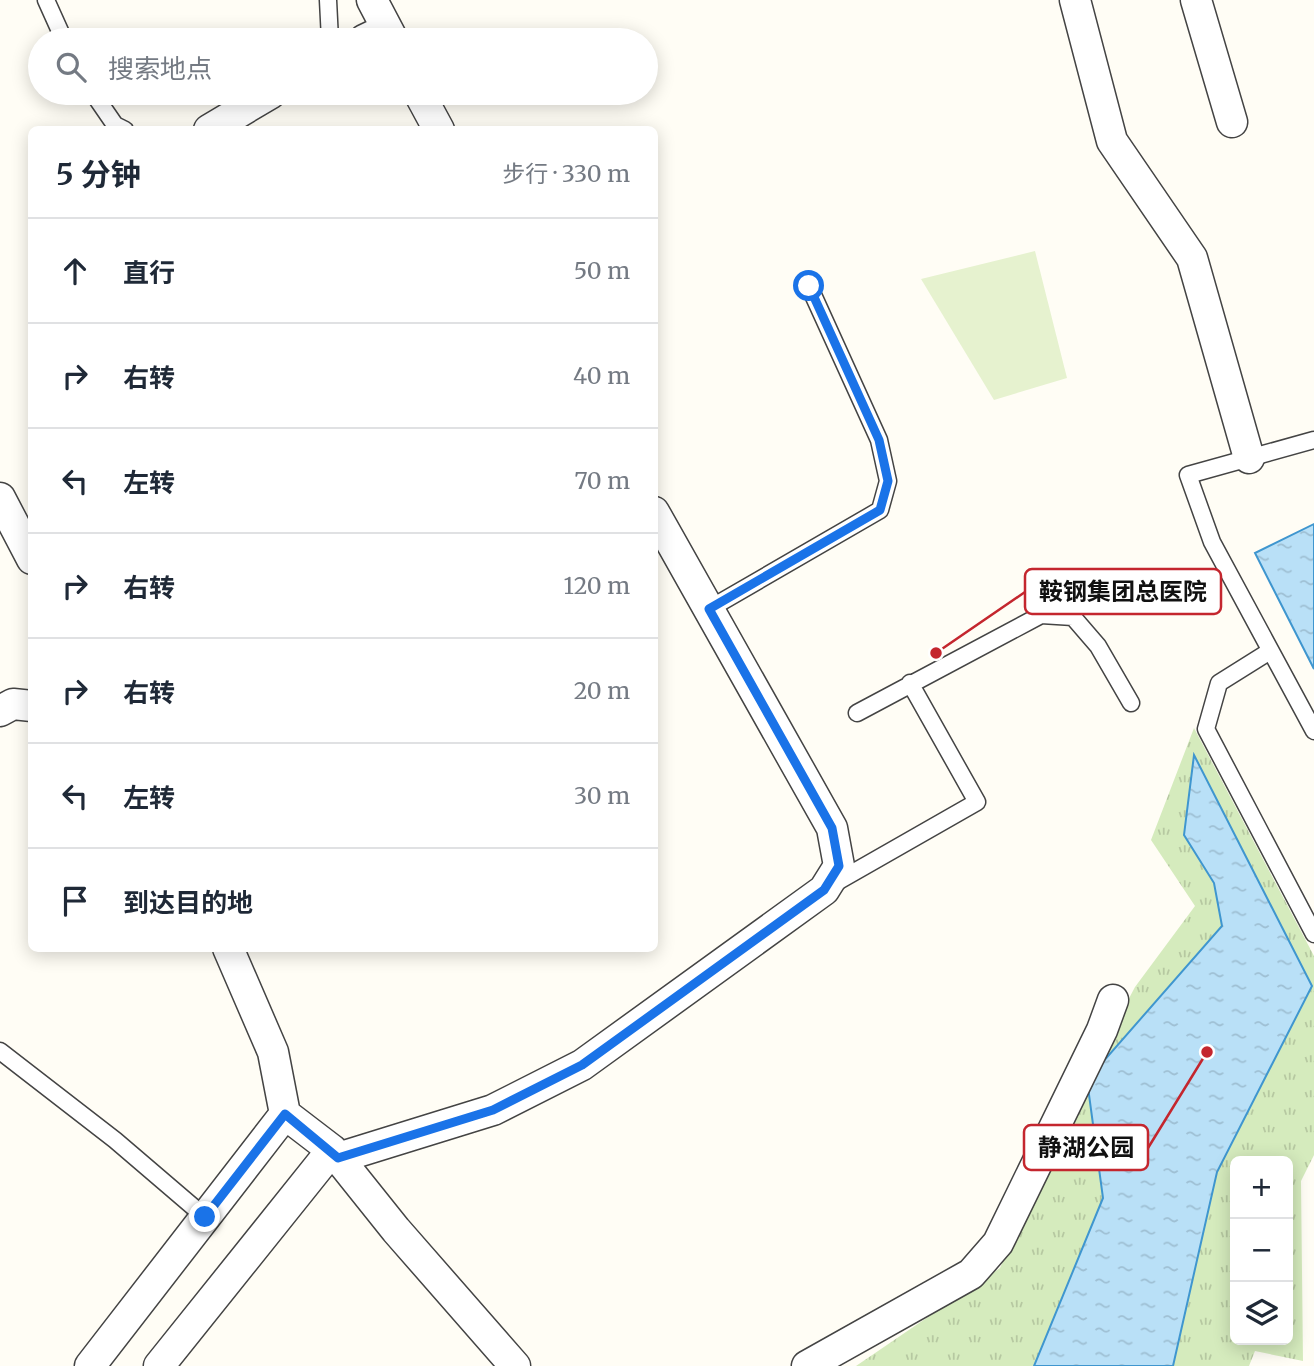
<!DOCTYPE html>
<html lang="zh">
<head>
<meta charset="utf-8">
<style>
	:root { --surface:#fff; --page:#f2f2f3; --text:#1f2937; --muted:#747a83; --line:#e0e1e3 }
	body { margin:0; font-family:Merriweather,"Noto Sans SC",serif; background:var(--page); color:var(--text) }
	.controls { position:absolute; right:21px; bottom:21px; display:grid; overflow:hidden; border-radius:10px; box-shadow:0 4px 18px #0003 }
	.controls button { width:63px; height:63px; display:grid; place-items:center; padding:0; border:0; border-bottom:2px solid var(--line); background:var(--surface); color:var(--text); font:35px sans-serif }
	.stop { position:absolute; width:21px; height:21px; margin:-16px; border:5px solid #1a73e8; border-radius:50%; background:#fff }
	.stop.end { background:#1a73e8; border-color:#fff; box-shadow:0 2px 7px #0008 }
	.list { margin:0; padding:0; list-style:none }
	h2 { display:flex; justify-content:space-between; align-items:center; height:91px; margin:0; padding:0 28px; font-size:30px }
	h2 small { font-size:23px; font-weight:400; color:var(--muted) }
	.list li { display:grid; grid-template-columns:46px 1fr auto; gap:21px; align-items:center; box-sizing:border-box; height:105px; padding:0 28px; border-top:2px solid var(--line) }
	.list b { display:block; font-size:26px; white-space:nowrap }
	.list em { font-size:23px; font-style:normal; color:var(--muted) }
	.icon { flex:none; width:38px; height:38px; fill:none; stroke:currentColor; stroke-width:2; stroke-linecap:round; stroke-linejoin:round }
	.map { position:relative; flex:none; width:1314px; height:1366px; overflow:hidden }
	.search { position:absolute; background:var(--surface); box-shadow:0 4px 18px #0003; left:28px; top:28px; width:630px; height:77px; display:flex; align-items:center; gap:18px; box-sizing:border-box; padding:0 24px; border-radius:38px; color:var(--muted); font-size:26px }
	.panel { position:absolute; background:var(--surface); box-shadow:0 4px 18px #0003; left:28px; top:126px; width:630px; height:826px; border-radius:10px }
	.map>svg:first-child { display:block }
</style>
</head>
<body>
<div class="map">
<svg width="1314" height="1366" viewBox="0 0 1314 1366">
	<defs>
		<pattern id="park-tufts" width="24" height="20" patternUnits="userSpaceOnUse" patternTransform="scale(1.75)"><rect width="24" height="20" fill="#d5ebbd"/><path d="M3 7l-1-3M5 7V3M7 7l1-3M15 17l-1-3M17 17v-4M19 17l1-3" fill="none" stroke="#b6c8a1"/></pattern>
		<pattern id="water-ripples" width="26" height="14" patternUnits="userSpaceOnUse" patternTransform="scale(1.75)"><rect width="26" height="14" fill="#b9e0f7"/><path d="M2 4q2-2 4 0t4 0M15 11q2-2 4 0t4 0" fill="none" stroke="#9ebfd3"/></pattern>
	</defs>
	<rect width="100%" height="100%" fill="#fffdf5"/>
	<path fill="url(#park-tufts)" fill-rule="evenodd" d="M1194 728 1314 956V1155L1301 1181 1303 1361 1255 1351 1249 1366H856L1000 1268 1066 1118 1135 987 1195 906 1151 840ZM1235 1161H1288V1340H1235Z"/>
	<path fill="#e6f2cf" d="M1035 251 1067 378 994 400 921 279Z"/>
	<path fill="url(#water-ripples)" stroke="#3f96cf" stroke-width="2" d="M1314 524V669L1255 553Z
		M1194 755 1312 986 1217 1172 1173 1366H1034L1103 1198 1087 1080 1222 926 1214 883 1184 835Z"/>
	<g fill="none" stroke-linecap="round" stroke-linejoin="round">
		<g stroke="#444" stroke-width="19">
			<path id="lane" d="M46 0 64 40
				M328 0 330 40
				M93 93 115 125 125 130
				M1314 440 1188 475 1212 542 1314 731
				M709 609 880 510 888 481 879 440 809 286
				M1270 651 1219 683 1206 729 1314 934
				M857 713 1041 615 1073 617 1098 646 1131 703
				M835 883 977 802 910 683
				M0 1051 115 1140 205 1217"/>
		</g>
		<g stroke="#444" stroke-width="33">
			<path id="street" d="M372 0 393 40
				M1075 0 1112 141 1192 258 1249 458
				M1196 0 1232 122
				M364 40 387 29
				M419 93 439 130
				M209 130 271 93
				M0 498 32 559
				M0 711 13 704 32 706
				M228 948 273 1052 285 1114 332 1150 396 1230 515 1366
				M338 1158 493 1110 582 1065 824 890 839 866 832 828 654 512
				M90 1366 285 1114
				M159 1366 332 1150
				M807 1366 971 1274 998 1243 1102 1030 1113 1000"/>
		</g>
		<use href="#lane" stroke="#fff" stroke-width="16"/>
		<use href="#street" stroke="#fff" stroke-width="30"/>
	</g>
	<g fill="none" stroke-linecap="round" stroke-linejoin="round">
		<path stroke="#1a73e8" stroke-width="9" d="M205 1217 285 1114 338 1158 493 1110 582 1065 824 890 839 866 832 828 709 609 880 510 888 481 879 440 809 286"/>
	</g>
	<path fill="none" stroke="#c4262e" stroke-width="2.5" d="M936 653L1025 592M1207 1052L1148 1148"/>
	<g fill="#c4262e" stroke="#fff" stroke-width="2.5">
		<circle cx="936" cy="653" r="7"/>
		<circle cx="1207" cy="1052" r="7"/>
	</g>
	<g fill="#fff" stroke="#c4262e" stroke-width="2.5">
		<rect x="1025" y="569" width="196" height="45" rx="7"/>
		<rect x="1024" y="1125" width="124" height="45" rx="7"/>
	</g>
	<g font-size="24" text-anchor="middle" font-weight="bold" fill="#111">
		<text x="1123" y="600">鞍钢集团总医院</text>
		<text x="1086" y="1156">静湖公园</text>
	</g>
</svg>
<div class="controls">
<button>+</button>
<button>−</button>
<button><svg class="icon" aria-label="layers" viewBox="0 0 24 24"><path d="M12 4l9 5-9 5-9-5zM3 14l9 5 9-5"/></svg></button>
</div>
<div class="stop" style="left:809px;top:286px"></div>
<div class="stop end" style="left:205px;top:1217px"></div>
<div class="search"><svg class="icon" aria-label="search" viewBox="0 0 24 24"><circle cx="10" cy="10" r="6"/><path d="M15 15l6 6"/></svg>搜索地点</div>
<section class="panel">
<h2>5 分钟<small>步行 · 330 m</small></h2>
<ul class="list">
<li><svg class="icon" aria-label="ahead" viewBox="0 0 24 24"><path d="M12 20V5M6 11l6-6 6 6"/></svg><div><b>直行</b></div><em>50 m</em></li>
<li><svg class="icon" aria-label="right" viewBox="0 0 24 24"><path d="M7 20v-9h11M14 6l5 5-5 5"/></svg><div><b>右转</b></div><em>40 m</em></li>
<li><svg class="icon" aria-label="left" viewBox="0 0 24 24"><path d="M17 20v-9H6M10 6l-5 5 5 5"/></svg><div><b>左转</b></div><em>70 m</em></li>
<li><svg class="icon" aria-label="right" viewBox="0 0 24 24"><path d="M7 20v-9h11M14 6l5 5-5 5"/></svg><div><b>右转</b></div><em>120 m</em></li>
<li><svg class="icon" aria-label="right" viewBox="0 0 24 24"><path d="M7 20v-9h11M14 6l5 5-5 5"/></svg><div><b>右转</b></div><em>20 m</em></li>
<li><svg class="icon" aria-label="left" viewBox="0 0 24 24"><path d="M17 20v-9H6M10 6l-5 5 5 5"/></svg><div><b>左转</b></div><em>30 m</em></li>
<li><svg class="icon" aria-label="arrive" viewBox="0 0 24 24"><path d="M6 21V4h12l-3 4 3 4H6"/></svg><div><b>到达目的地</b></div></li>
</ul>
</section>
</div>
</body>
</html>
